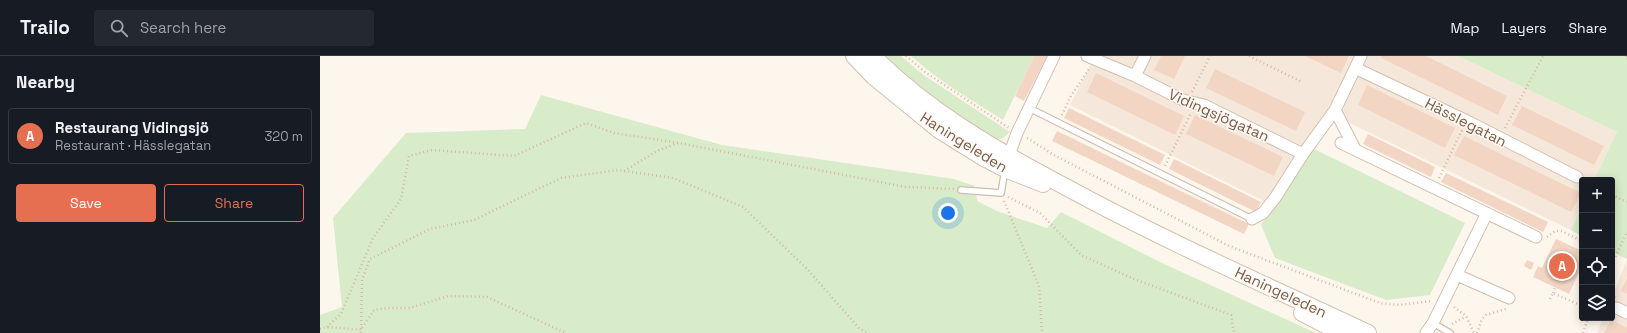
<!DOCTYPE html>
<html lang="en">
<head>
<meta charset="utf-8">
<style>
	:root { --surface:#171b24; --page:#242831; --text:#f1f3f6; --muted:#9ea1a6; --line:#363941; --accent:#e76f51 }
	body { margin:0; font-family:"Space Grotesk",sans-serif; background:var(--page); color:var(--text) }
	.controls { position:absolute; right:12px; bottom:12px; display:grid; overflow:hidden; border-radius:4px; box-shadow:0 2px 10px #0003 }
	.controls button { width:36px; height:36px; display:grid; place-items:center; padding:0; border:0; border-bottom:1px solid var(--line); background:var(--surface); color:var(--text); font:20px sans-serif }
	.you { position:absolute; left:628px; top:157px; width:14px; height:14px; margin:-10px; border:3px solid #fff; border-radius:50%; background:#1a73e8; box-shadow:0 0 0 6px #1a73e833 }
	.badge { display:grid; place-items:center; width:26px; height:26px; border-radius:50%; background:var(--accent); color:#fff; font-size:13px; font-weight:700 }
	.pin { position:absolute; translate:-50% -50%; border:2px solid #fff; box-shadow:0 1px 4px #0006 }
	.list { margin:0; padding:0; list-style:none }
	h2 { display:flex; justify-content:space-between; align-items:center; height:52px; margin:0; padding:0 16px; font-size:17px }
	h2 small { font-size:13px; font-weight:400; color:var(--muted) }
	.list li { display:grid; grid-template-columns:26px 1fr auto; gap:12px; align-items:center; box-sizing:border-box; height:56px; margin:0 8px 8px; padding:0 8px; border:1px solid var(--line); border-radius:4px }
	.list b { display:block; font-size:15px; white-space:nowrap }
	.list p { margin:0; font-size:13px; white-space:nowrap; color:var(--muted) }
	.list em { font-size:13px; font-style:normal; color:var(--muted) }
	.actions { display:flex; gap:8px; padding:12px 16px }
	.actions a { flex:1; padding:9px 0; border:1px solid var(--accent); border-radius:4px; text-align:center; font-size:14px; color:var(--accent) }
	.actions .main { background:var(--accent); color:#fff }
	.icon { flex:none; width:22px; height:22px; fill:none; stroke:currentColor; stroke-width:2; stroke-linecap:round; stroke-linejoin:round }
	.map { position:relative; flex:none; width:1307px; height:277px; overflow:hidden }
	header { display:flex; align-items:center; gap:24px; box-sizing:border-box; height:56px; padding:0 20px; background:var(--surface); border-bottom:1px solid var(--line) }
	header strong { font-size:19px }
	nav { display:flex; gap:22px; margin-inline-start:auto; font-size:14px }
	.search { width:280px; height:36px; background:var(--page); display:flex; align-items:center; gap:10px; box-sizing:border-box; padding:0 14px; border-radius:4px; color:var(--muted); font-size:15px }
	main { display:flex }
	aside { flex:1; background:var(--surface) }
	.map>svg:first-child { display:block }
</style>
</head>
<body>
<header>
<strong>Trailo</strong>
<div class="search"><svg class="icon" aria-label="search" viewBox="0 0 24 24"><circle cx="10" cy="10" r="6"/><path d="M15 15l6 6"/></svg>Search here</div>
<nav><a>Map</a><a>Layers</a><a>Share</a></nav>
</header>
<main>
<aside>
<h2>Nearby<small></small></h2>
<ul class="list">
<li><span class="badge">A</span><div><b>Restaurang Vidingsjö</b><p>Restaurant · Hässlegatan</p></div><em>320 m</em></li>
</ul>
<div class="actions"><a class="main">Save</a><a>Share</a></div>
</aside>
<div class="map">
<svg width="1307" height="277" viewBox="0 0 1307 277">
	<rect width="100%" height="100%" fill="#fdf6ec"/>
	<path fill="#f5e8da" d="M775 0H1138L1297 76 1274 124H1262V150L1251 174 1015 60 954 150 750 49Z
		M1307 204V277H1277L1283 262H1292V241Z"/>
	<path fill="#d8ecc9" d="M560 0H581L605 20 690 76 683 82 677 84 635 61Z
		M591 0H714L683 64C651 44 619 25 591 0Z
		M1138 0H1307V203L1292 196V124H1274L1297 76Z
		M221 39 402 89 634 123 655 130 657 145 677 155 727 172 741 156 842 207 996 277H0V259L22 251 13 162 86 77 205 73Z
		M992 92 1145 167 1110 239 1066 244 955 202 941 169Z
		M1262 150V180L1251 174Z"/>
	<path fill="#f3d5c3" d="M714 0H727L704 45 695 40Z
		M841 0H865L854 23 834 14Z
		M985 0H1029L1021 17Z
		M1061 0H1106L1187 40 1178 59 1061 2Z
		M895 13 985 56 976 75 886 32Z
		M776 17 864 60 855 79 767 36Z
		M1047 29 1135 72 1125 92 1038 49Z
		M1202 50 1284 90 1274 109 1192 69Z
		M749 52 845 99 840 109 744 62Z
		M875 59 963 101 954 120 866 78Z
		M737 75 929 168 924 178 732 85Z
		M1048 78 1115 111 1111 121 1043 88Z
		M1144 80 1261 137 1251 156 1134 99Z
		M854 103 941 146 936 156 849 113Z
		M1126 117 1228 166 1223 176 1121 126Z
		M1236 183 1262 195V210L1249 238 1213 221 1218 210 1222 212Z
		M1207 204 1214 207 1211 214 1204 210Z
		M1307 222V238L1301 235Z
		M1291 264 1307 272V277H1284Z"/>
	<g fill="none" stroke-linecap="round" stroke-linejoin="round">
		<g stroke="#d1beb0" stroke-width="8">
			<path id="lane" d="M709 52 932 163
				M641 134 681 137 685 114
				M1113 267 1130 277"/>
		</g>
		<g stroke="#d1beb0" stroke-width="13">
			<path id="street" d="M767 0 815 20 863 44 884 49 983 98
				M1035 12 1147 65 1257 121
				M815 20 825 0
				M1021 87 1216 181
				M1035 93 1015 54 1041 0
				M687 105 697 77 734 0
				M932 163 943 157 955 142 983 98 1015 54
				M1137 219 1189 242
				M1297 252 1307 257
				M1106 277 1113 267 1167 157"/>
		</g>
		<g stroke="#d6c0b0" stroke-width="18">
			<path id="secondary" d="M534 0 553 20 619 74 664 102 685 113 723 128
				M553 0C609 56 674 93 744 130 843 184 946 229 1048 277
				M982 257 1021 277"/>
		</g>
		<path stroke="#d9b8a5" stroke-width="2.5" stroke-dasharray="1 3" stroke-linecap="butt" d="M586 0 605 16 689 72
			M929 0 982 26
			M1306 0 1307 2
			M872 36 890 0
			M742 59 751 40 769 13
			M1185 72 1223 0
			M707 82 734 99 909 190 1060 247 1079 249 1112 245
			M845 110 871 57
			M304 115 337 95 358 87
			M1119 122 1142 74
			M1292 139 1307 146
			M688 141 720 157 761 199 814 223 911 259 914 277
			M684 145 719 230 722 277
			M1227 181 1235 175H1241L1262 185
			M1260 184 1262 180
			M1292 208 1307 176
			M1292 229 1295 242
			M1233 237 1235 231
			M1230 243 1233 237 1262 250
			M1134 251 1146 260 1154 277
			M1132 268 1146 260
			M7 271 21 258 53 182 81 143 89 100 112 94 194 100 266 67 294 77 359 87 586 131 634 133
			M0 273 7 271 41 274 54 254 67 252H90L128 240 167 241 246 277
			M41 277 42 224 50 203 110 173 154 164 241 122 298 114 353 122 423 151 488 214 539 272 548 277
			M1157 277 1162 263 1166 259 1186 253
			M1263 277 1268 262"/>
		<use href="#lane" stroke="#fff" stroke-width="5.5"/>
		<use href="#street" stroke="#fff" stroke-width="11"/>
		<use href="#secondary" stroke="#fff" stroke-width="16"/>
	</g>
	<g text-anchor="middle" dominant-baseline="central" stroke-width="3" stroke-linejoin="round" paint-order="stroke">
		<g font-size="15" fill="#7a5c4d" stroke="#fffaf3">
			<text transform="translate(899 59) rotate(24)">Vidingsjögatan</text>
			<text transform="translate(1146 66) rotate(27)">Hässlegatan</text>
			<text transform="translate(644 86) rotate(32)">Haningeleden</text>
			<text transform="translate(961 236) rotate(25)">Haningeleden</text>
		</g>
	</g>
</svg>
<div class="controls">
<button>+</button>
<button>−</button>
<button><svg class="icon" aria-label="locate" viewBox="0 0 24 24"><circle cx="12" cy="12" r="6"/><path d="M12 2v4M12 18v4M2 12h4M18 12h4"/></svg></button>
<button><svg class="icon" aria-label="layers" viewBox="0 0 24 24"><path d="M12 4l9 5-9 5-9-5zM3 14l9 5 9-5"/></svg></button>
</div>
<div class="you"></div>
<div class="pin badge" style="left:1242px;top:210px">A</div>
</div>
</main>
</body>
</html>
